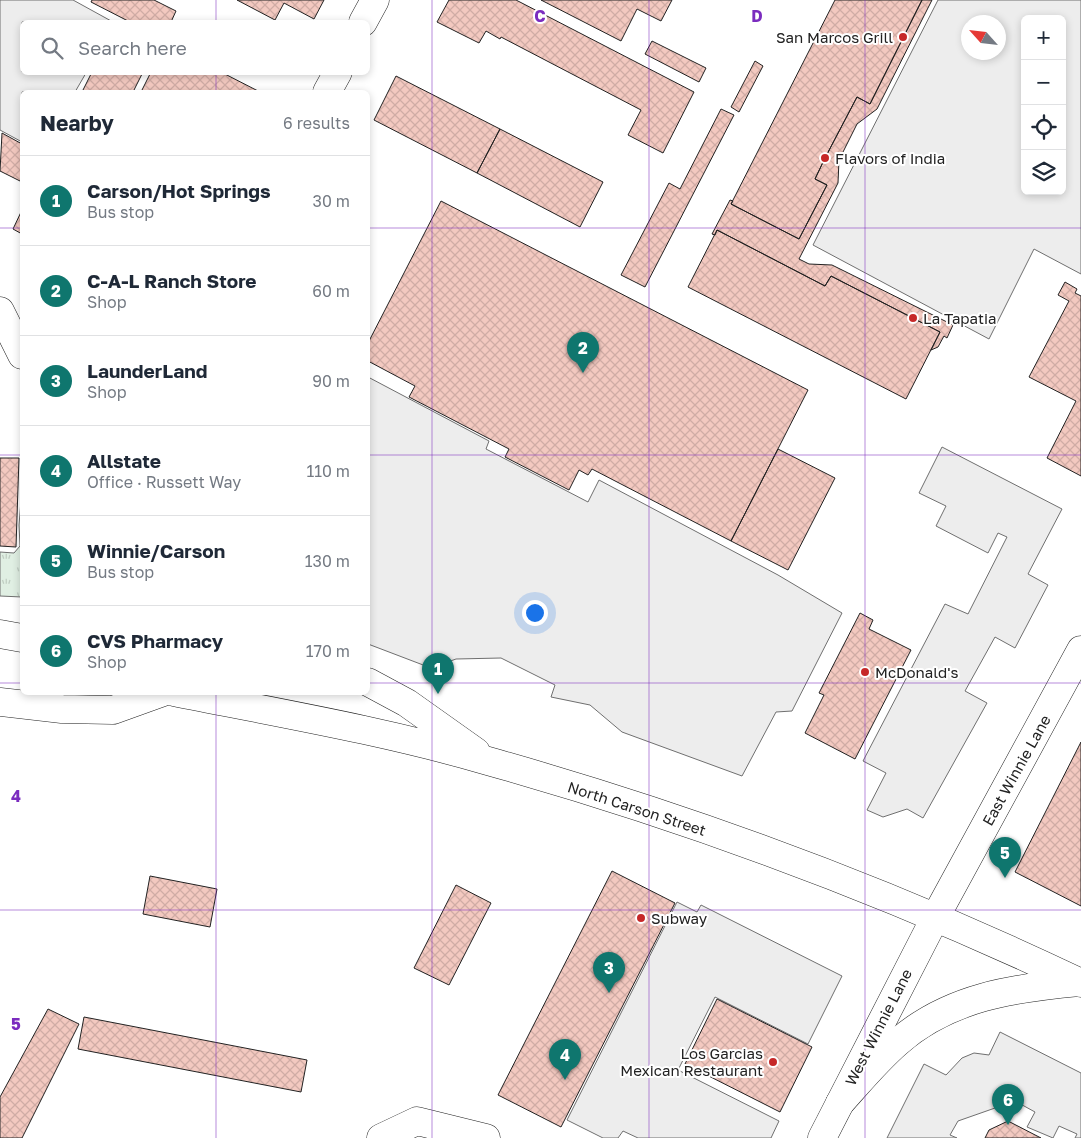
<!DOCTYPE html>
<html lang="en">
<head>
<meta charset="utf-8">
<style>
	:root { --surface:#fff; --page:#f6f6f7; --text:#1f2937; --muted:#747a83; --line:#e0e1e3; --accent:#0f766e }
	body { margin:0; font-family:"Golos Text",sans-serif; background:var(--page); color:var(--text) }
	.controls { position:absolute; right:15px; top:15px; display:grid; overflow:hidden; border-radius:8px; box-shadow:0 2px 8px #0003 }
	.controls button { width:45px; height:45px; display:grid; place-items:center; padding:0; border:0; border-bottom:1px solid var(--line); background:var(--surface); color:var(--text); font:25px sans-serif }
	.compass { position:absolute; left:961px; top:15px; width:45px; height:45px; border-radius:50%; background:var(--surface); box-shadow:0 2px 8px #0003; rotate:297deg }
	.you { position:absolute; left:534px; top:612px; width:18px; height:18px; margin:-12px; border:4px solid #fff; border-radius:50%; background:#1a73e8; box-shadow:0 0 0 8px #1a73e833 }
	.badge { display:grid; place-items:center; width:32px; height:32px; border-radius:50%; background:var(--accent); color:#fff; font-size:16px; font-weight:700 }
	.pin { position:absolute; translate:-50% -41px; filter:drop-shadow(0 1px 2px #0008) }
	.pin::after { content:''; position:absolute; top:26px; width:18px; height:15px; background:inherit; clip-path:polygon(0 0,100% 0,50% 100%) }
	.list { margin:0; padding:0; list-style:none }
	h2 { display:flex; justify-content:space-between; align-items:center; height:65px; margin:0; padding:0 20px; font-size:21px }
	h2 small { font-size:16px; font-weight:400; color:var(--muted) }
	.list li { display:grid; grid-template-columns:32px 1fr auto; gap:15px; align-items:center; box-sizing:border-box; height:90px; padding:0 20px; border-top:1px solid var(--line) }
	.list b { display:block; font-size:19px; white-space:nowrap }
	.list p { margin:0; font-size:16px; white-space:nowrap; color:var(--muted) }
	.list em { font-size:16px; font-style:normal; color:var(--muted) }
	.icon { flex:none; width:28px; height:28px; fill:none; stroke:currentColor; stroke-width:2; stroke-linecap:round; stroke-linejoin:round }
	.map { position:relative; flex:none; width:1081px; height:1138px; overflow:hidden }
	.search { position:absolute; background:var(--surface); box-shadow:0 2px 8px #0003; left:20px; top:20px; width:350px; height:55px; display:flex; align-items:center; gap:12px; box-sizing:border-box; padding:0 18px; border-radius:8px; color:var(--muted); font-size:19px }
	.panel { position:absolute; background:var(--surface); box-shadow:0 2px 8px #0003; left:20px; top:90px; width:350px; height:605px; border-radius:8px }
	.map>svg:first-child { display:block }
</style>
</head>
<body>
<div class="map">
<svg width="1081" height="1138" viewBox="0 0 1081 1138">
	<defs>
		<pattern id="grass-tufts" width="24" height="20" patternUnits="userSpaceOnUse" patternTransform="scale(1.25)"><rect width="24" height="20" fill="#e0efe3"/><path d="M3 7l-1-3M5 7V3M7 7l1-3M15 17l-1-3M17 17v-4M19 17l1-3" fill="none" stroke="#c0cdc2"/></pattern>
		<pattern id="building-cross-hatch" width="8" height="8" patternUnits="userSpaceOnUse" patternTransform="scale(1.25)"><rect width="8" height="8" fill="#f3c9c0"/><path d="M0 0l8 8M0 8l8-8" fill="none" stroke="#d0aca5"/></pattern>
	</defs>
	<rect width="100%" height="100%" fill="#fff"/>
	<path fill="url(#grass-tufts)" stroke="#6f6f6f" d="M22 488V597L0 596V552L14 553 20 546 19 525Z"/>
	<path fill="#ededed" stroke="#6f6f6f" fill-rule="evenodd" d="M0 0H73L113 22H22V72L86 73 75 92H22V142L0 130Z
		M938 0H1081V274L1034 249 989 339 813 245ZM1025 19H1062V191H1025ZM968 22H998V52H968Z
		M368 377 489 441 486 449 588 502 599 480 778 575 842 613 792 711 776 712 742 776 622 732 590 705 551 697 555 685 501 658 456 659 431 668 368 644Z
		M942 447 1062 509 1028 574 1048 585 1015 648 995 637 965 691 987 703 923 818 907 809 883 817 867 810 886 773 863 761 945 604 968 614 1007 537 998 533 988 553 936 526 946 506 919 493Z
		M677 902 697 912 701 905 842 976 808 1044 715 997 678 1070 779 1121 771 1138H638L623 1131 618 1138H603L567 1120Z
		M1000 1032 1081 1073V1138H1075L1077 1134 1059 1126 1053 1138 1027 1127 1035 1112 1015 1101 958 1121 950 1135 957 1138H887L924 1064 946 1075 962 1058 974 1053 989 1055Z"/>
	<path fill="url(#building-cross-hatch)" stroke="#222" d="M92 0H154L176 11 171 22H130L91 2Z
		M237 0H324L314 19 284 3 275 20Z
		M449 0H516L694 92 663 153 628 135 641 110 501 37 500 39 486 31 479 43 437 22Z
		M541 0H672L661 21 637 9 621 41Z
		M835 0H922L870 104 857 97 825 158 815 179 827 185 799 239 731 204Z
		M922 0H932L877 109 857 124 839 160 838 183 799 259 809 264 832 265 953 325 947 338 944 336 938 347 931 350 940 332 831 276 825 286 717 230 715 235 712 234 730 200 733 201 731 204 799 239 827 185 815 179 825 158 857 97 870 104Z
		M652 41 706 68 699 82 645 54Z
		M755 61 763 66 739 112 731 107Z
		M92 72H143L133 92H82Z
		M151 72H221L260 92H141Z
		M396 76 500 129 477 173 374 120Z
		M721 109 734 115 645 287 621 275 669 183 680 189Z
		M500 129 603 182 580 227 477 173Z
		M2 133 22 144V182L0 171Z
		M441 201 808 390 731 541 592 469 588 475 579 470 569 490 505 457 509 449 409 397 415 386 368 361V343Z
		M22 210V234L13 229Z
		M717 230 825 286 831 276 940 332 906 399 688 287Z
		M1065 282 1077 289 1075 293 1081 296V476L1047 458 1076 401 1029 377 1069 301 1058 295Z
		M778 449 835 478 788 570 731 541Z
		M0 458H19L16 547 0 546Z
		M860 613 873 620 869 629 911 650 855 759 805 733 824 695 819 693Z
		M1081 742V906L1015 872Z
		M612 871 675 903 561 1127 498 1095Z
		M150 876 217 889 210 927 143 914Z
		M456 885 491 903 449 985 414 968Z
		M717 999 812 1047 780 1112 685 1064Z
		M48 1009 79 1024 22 1138H0V1097Z
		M84 1017 307 1060 301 1092 78 1049Z
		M1008 1121 1041 1138H985L989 1130Z"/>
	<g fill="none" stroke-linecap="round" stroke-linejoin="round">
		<g stroke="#222" stroke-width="29">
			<path id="minor" d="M363 22 375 0
				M327 92 338 72
				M0 311 22 355
				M381 1138 417 1121 486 1138
				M822 1138 936 916 1081 650"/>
		</g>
		<g stroke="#222" stroke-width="29">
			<path id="major" d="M0 634 22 638
				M368 682 407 703 476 752
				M174 692C279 713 385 731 488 761 691 818 890 892 1081 983
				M0 702 62 709 113 710 163 692
				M840 1103C859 1082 877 1060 898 1042 949 997 1014 988 1079 982"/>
		</g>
		<use href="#minor" stroke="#fff" stroke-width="28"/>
		<use href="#major" stroke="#fff" stroke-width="28"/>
	</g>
	<path fill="none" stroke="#7b2cbf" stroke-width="1" stroke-opacity="0.55" d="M216 0V22M432 0V1138M649 0V1138M865 0V1138M216 72V92M0 228H22M368 228H1081M0 455H22M368 455H1081M0 683H22M368 683H1081M216 692V1138M0 910H1081"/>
	<g fill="#c62828" stroke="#fff" stroke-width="2">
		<circle cx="903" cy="37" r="5"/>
		<circle cx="825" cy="158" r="5"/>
		<circle cx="913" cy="318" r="5"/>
		<circle cx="865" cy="672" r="5"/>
		<circle cx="641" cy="918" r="5"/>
		<circle cx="773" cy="1062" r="5"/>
	</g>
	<g text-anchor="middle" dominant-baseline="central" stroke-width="4" stroke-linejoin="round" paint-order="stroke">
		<g font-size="15" fill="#222" stroke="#fff" text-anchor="start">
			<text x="893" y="37" text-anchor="end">San Marcos Grill</text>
			<text x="835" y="158">Flavors of India</text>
			<text x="923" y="318">La Tapatia</text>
			<text x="875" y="672">McDonald's</text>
			<text x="651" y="918">Subway</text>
			<text x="763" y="1053" text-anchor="end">Los Garcias<tspan x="763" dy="17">Mexican Restaurant</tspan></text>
		</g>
		<g font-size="15" fill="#222" stroke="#fff">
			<text transform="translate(1016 770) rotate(-61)">East Winnie Lane</text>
			<text transform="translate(637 808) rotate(18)">North Carson Street</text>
			<text transform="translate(878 1027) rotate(-63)">West Winnie Lane</text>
		</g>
	</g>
	<g font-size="16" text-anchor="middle" font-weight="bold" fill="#7b2cbf" stroke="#fff" stroke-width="4" stroke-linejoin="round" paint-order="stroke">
		<text x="540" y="22">C</text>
		<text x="757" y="22">D</text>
		<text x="16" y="802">4</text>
		<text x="16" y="1030">5</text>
	</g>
</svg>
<div class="controls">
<button>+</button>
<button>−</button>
<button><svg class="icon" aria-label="locate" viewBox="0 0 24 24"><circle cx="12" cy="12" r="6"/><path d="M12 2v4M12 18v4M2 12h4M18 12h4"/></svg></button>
<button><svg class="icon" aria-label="layers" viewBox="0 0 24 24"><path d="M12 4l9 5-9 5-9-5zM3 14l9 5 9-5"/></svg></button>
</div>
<svg class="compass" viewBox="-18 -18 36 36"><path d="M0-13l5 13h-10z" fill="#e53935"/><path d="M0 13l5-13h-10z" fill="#747a83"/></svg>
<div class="you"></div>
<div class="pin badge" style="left:438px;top:694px">1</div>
<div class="pin badge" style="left:583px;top:373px">2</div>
<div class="pin badge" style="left:609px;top:993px">3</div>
<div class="pin badge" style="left:565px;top:1080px">4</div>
<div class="pin badge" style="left:1005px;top:878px">5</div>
<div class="pin badge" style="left:1008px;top:1125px">6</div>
<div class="search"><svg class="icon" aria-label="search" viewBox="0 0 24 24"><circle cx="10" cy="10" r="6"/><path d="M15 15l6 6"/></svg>Search here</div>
<section class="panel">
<h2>Nearby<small>6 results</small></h2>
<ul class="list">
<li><span class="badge">1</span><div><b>Carson/Hot Springs</b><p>Bus stop</p></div><em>30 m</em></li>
<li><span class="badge">2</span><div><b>C-A-L Ranch Store</b><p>Shop</p></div><em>60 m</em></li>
<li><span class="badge">3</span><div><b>LaunderLand</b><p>Shop</p></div><em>90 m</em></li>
<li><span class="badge">4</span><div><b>Allstate</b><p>Office · Russett Way</p></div><em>110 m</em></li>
<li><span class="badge">5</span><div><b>Winnie/Carson</b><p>Bus stop</p></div><em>130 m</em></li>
<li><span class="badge">6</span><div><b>CVS Pharmacy</b><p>Shop</p></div><em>170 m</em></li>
</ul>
</section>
</div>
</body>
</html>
